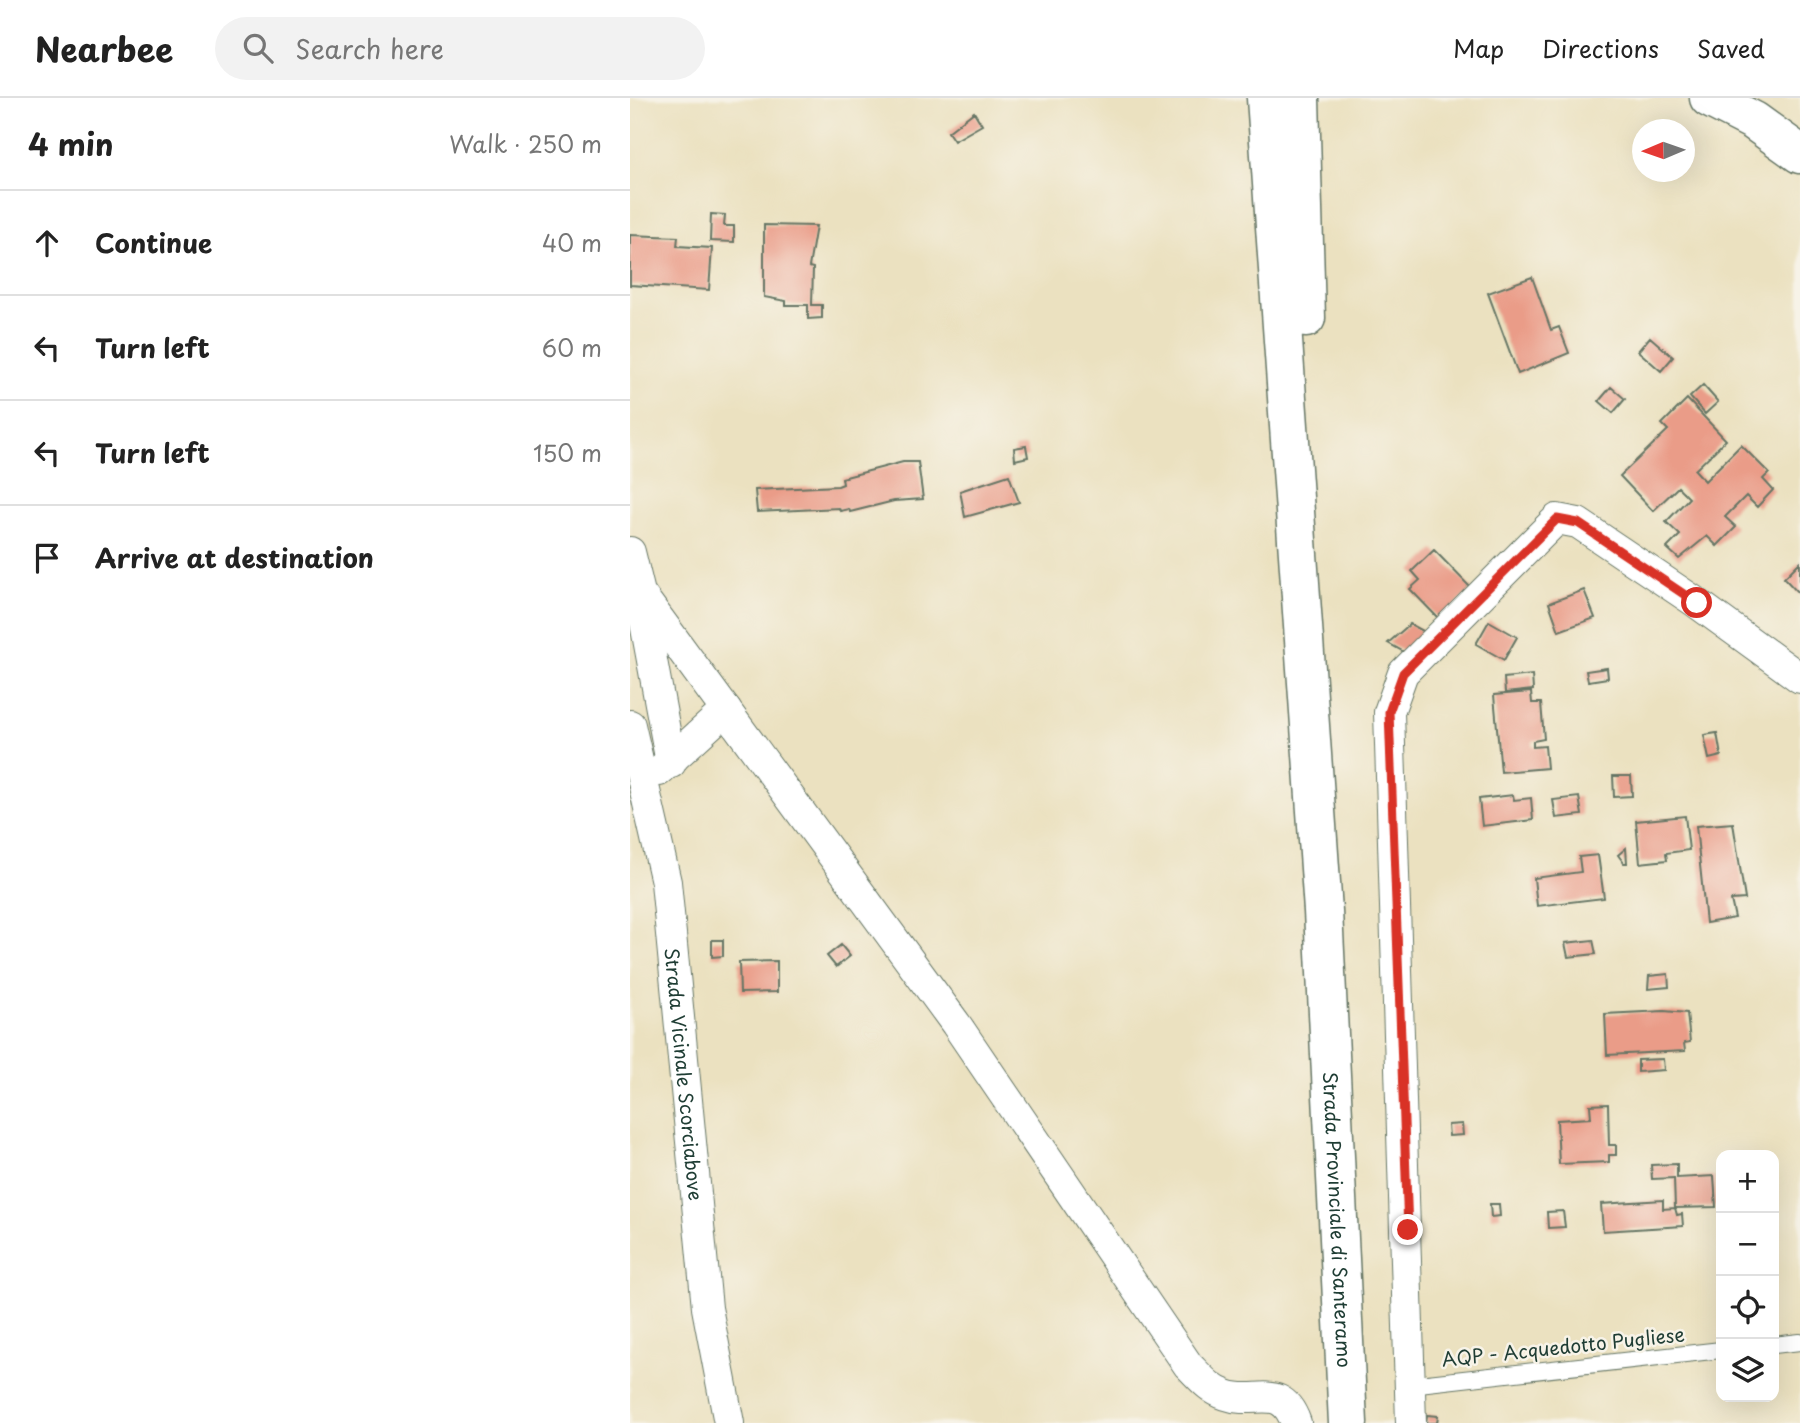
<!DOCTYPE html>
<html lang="en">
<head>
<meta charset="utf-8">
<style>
	:root { --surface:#fff; --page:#f2f2f2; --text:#222; --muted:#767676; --line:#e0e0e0 }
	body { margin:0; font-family:"Playpen Sans",sans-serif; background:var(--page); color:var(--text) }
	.controls { position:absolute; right:21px; bottom:21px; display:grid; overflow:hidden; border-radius:14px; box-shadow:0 7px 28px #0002 }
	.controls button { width:63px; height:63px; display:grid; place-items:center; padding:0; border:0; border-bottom:2px solid var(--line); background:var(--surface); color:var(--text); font:35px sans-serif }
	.compass { position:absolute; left:1002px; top:21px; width:63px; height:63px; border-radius:50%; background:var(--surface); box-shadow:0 7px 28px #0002; rotate:268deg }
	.stop { position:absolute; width:21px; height:21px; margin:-16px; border:5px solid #d93025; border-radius:50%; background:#fff }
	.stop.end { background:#d93025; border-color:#fff; box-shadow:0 2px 7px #0008 }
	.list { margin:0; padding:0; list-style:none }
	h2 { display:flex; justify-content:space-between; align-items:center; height:91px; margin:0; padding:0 28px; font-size:30px }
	h2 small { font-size:23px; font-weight:400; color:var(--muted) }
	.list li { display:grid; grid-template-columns:46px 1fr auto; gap:21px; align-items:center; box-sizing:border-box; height:105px; padding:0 28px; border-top:2px solid var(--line) }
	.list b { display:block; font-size:26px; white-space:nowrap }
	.list em { font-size:23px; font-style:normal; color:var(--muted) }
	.icon { flex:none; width:38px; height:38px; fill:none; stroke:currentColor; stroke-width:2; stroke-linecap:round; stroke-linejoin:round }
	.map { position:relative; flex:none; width:1170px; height:1325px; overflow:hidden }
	header { display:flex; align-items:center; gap:42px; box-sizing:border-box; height:98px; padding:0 35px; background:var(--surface); border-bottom:2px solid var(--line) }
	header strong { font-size:33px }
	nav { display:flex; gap:38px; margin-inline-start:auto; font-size:24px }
	.search { width:490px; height:63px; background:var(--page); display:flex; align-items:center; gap:18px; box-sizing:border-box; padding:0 24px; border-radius:38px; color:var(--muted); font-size:26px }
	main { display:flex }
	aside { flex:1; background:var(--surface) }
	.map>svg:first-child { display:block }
</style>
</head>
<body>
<header>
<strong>Nearbee</strong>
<div class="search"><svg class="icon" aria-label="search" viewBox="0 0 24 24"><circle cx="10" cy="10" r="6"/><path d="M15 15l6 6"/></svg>Search here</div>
<nav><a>Map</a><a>Directions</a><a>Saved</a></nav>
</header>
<main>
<aside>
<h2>4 min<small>Walk · 250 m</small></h2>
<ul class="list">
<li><svg class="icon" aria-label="ahead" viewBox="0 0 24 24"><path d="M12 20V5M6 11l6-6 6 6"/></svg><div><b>Continue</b></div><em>40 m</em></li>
<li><svg class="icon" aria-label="left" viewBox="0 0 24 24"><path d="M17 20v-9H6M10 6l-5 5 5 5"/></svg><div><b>Turn left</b></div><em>60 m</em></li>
<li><svg class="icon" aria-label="left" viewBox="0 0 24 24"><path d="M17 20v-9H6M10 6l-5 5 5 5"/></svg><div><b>Turn left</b></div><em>150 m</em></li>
<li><svg class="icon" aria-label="arrive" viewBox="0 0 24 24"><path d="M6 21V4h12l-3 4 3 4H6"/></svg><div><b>Arrive at destination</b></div></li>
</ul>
</aside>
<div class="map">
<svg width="1170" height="1325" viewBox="0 0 1170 1325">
	<rect width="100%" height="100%" fill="#f7f3e8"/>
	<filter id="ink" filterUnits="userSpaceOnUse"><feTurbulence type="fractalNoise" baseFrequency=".0143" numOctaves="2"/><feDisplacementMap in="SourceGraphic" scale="14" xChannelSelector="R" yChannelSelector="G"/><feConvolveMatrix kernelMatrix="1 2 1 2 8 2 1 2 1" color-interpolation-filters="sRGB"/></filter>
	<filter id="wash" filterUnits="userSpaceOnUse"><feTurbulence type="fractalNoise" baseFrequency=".00686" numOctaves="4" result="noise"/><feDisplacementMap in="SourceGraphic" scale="28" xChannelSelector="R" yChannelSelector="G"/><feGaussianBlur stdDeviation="1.57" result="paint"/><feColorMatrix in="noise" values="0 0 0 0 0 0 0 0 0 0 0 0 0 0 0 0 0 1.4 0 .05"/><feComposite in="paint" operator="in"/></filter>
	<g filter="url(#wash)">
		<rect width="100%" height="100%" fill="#ebe1c0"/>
		<g id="blocks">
			<path fill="#ea9c88" d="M344 14 352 27 324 43 318 34Z
				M81 116 95 117 94 128H104V144L80 143Z
				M134 127 186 128 179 169 183 170 182 207H192V220L178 221V207H156V203L134 199Z
				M0 137 48 139 47 148 82 150 79 192 0 187Z
				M902 179 921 232 929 229 939 255 888 276 858 195Z
				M1020 239 1043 259 1031 273 1008 253Z
				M1073 287 1088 304 1075 316 1060 299Z
				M981 289 995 301 983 315 969 303Z
				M1057 301 1096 342 1065 372 1075 383 1111 347 1139 375 1133 381 1143 392 1127 409 1116 398 1095 419 1106 429 1087 448 1077 438 1049 461 1037 450 1050 437 1036 424 1059 400 1048 389 1023 413 990 378 1038 332 1032 326Z
				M396 348 398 359 385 362 384 350Z
				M273 364H288L293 401 264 403 220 414 219 411 210 413 209 410 127 414 125 392 208 388 213 386 212 380Z
				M379 377 389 404 335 419 330 393Z
				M804 452 842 491 810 522 780 491 790 482 782 473Z
				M1170 464V497L1154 480Z
				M954 492 965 520 929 533 919 505Z
				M859 523 887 539 874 562 846 546Z
				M780 526 797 535 776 555 758 545Z
				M977 570 978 580 958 583 956 573Z
				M902 577 903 592 875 595 874 580Z
				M901 594 902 605H911L914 641 903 643V649L915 648 917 670 871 674 864 597Z
				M1087 635 1091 658 1079 661 1074 637Z
				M983 678H1001L1002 698 984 699Z
				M883 697 884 702 901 700 903 722 852 728 849 701Z
				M949 699 952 717 926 720 923 702Z
				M1055 718 1059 752 1036 755 1037 762 1010 765 1006 723Z
				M1103 725 1115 801 1101 802 1105 820 1076 825 1066 728Z
				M996 750 997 765H994L988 757Z
				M968 757 974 800 907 808 904 780 951 774 949 759Z
				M82 842H93V858L82 859Z
				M963 842 966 856 938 859 935 845Z
				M211 847 220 858 206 869 197 858Z
				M147 863V894L110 895 109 864Z
				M1038 876 1039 889 1018 891 1019 878Z
				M1034 913 1057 915 1060 944 1054 945 1055 953 977 957 975 916Z
				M1033 961 1034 972 1008 974V962Z
				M978 1006 979 1047H986V1057H979V1064L929 1066 927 1022 961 1020 960 1007Z
				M832 1026 833 1037 819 1038 818 1027Z
				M1047 1066V1080L1084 1078 1086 1109 1045 1110 1044 1080 1022 1081 1021 1067Z
				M1033 1102V1111L1045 1110 1047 1117 1052 1116 1053 1128 973 1133 971 1106Z
				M860 1106H869L870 1118 861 1119Z
				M933 1113 935 1129 918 1130 917 1114Z
				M797 1317 808 1318 807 1325H796Z"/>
		</g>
	</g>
	<g filter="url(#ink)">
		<use href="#blocks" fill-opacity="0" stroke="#667665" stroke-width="2"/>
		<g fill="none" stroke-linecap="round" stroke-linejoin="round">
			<g stroke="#667665" stroke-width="18">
				<path id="lane" d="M1144 1247 1170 1244
					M780 1287 1091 1252"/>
			</g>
			<g stroke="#667665" stroke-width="32">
				<g id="street">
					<path d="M0 454 10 495 326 926 558 1267C570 1279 580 1292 596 1297 626 1308 651 1283 666 1325"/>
					<path d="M11 503 41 665"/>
					<path id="s1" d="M0 627 36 784 77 1210 99 1325"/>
					<path d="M29 673 96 612"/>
					<path d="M781 1325 759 614 773 575 927 421 948 425 1067 505 1170 580"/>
				</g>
			</g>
			<g stroke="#667665" stroke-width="41">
				<g id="secondary">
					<path id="s2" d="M636 0 693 813 718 1325"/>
					<path d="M670 0 676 220"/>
				</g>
			</g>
			<g stroke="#667665" stroke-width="41">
				<path id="highway" d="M1079 0 1124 23 1170 56"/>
			</g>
			<use href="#lane" stroke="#fff" stroke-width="16"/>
			<use href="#street" stroke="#fff" stroke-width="30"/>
			<use href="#secondary" stroke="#fff" stroke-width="38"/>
			<use href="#highway" stroke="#fff" stroke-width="38"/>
		</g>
	</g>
	<g fill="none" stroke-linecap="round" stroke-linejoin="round" filter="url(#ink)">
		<path stroke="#d93025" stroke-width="9" d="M778 1132 759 614 773 575 927 421 948 425 1067 505"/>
	</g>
	<g text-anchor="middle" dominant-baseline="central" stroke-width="5" stroke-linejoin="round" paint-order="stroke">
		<g font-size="19" fill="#1f3d34" stroke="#f7f3e8">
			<text stroke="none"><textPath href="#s1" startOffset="354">Strada Vicinale Scorciabove</textPath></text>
			<text stroke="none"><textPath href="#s2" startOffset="1124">Strada Provinciale di Santeramo</textPath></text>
			<text transform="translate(933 1248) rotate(-6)">AQP - Acquedotto Pugliese</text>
		</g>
	</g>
</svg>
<div class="controls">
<button>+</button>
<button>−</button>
<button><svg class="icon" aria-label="locate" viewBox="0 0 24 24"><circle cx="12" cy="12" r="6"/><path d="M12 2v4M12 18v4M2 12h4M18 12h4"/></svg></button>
<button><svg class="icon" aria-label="layers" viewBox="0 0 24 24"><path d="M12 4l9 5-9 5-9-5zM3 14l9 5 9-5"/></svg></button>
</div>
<svg class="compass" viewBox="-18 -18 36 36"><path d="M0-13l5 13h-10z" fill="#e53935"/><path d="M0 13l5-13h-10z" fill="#767676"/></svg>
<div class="stop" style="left:1067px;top:505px"></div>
<div class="stop end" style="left:778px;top:1132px"></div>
</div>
</main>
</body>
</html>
